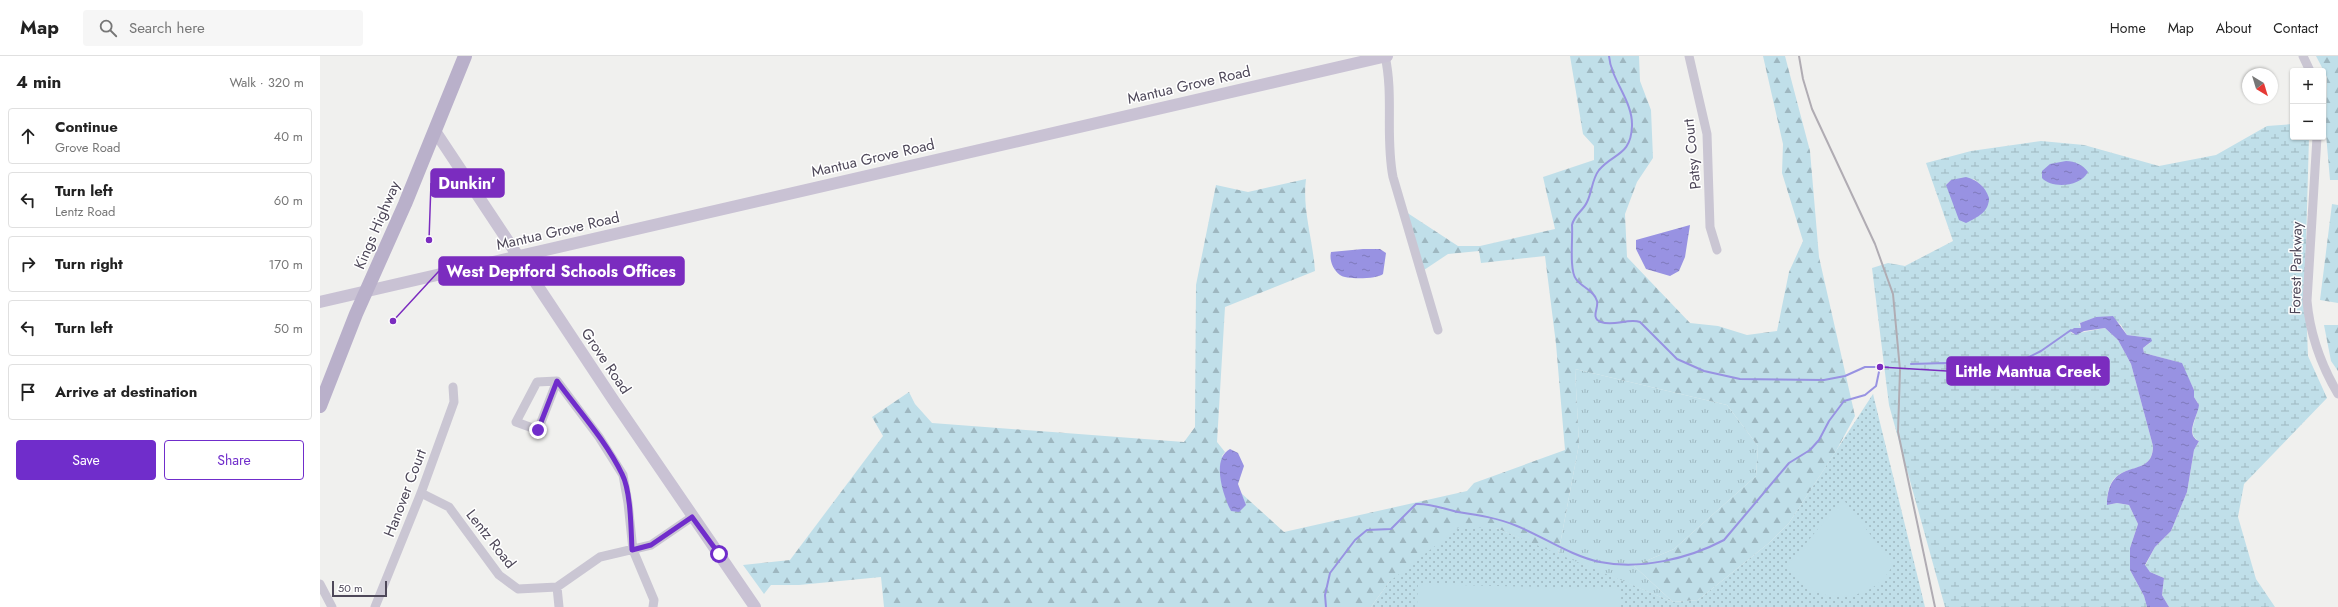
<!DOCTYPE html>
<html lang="en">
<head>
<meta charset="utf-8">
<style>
	:root { --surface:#fff; --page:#f6f6f6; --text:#222; --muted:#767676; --line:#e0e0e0; --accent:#702dcb }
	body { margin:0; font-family:Jost,sans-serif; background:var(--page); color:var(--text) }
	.controls { position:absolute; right:12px; top:12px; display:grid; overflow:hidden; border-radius:4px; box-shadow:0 1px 3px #0004 }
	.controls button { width:36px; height:36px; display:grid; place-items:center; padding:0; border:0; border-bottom:1px solid var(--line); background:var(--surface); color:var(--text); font:20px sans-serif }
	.compass { position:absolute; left:1922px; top:12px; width:36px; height:36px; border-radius:50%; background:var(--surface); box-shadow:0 1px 3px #0004; rotate:142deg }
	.scale { position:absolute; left:12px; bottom:10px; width:55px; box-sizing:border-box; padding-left:4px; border:2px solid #4e4859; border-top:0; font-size:11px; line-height:14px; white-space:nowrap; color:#4e4859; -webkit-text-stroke:3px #fff; paint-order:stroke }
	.stop { position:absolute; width:12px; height:12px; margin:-9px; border:3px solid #702dcb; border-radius:50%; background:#fff }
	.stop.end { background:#702dcb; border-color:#fff; box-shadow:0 1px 4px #0008 }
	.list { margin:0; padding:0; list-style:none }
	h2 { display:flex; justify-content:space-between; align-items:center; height:52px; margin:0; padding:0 16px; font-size:17px }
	h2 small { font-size:13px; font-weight:400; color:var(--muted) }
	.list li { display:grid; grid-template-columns:26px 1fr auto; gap:12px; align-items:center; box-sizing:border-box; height:56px; margin:0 8px 8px; padding:0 8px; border:1px solid var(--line); border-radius:4px }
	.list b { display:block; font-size:15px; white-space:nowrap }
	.list p { margin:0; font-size:13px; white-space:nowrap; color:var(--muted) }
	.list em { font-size:13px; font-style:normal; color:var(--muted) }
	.actions { display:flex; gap:8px; padding:12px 16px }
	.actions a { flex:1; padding:9px 0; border:1px solid var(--accent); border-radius:4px; text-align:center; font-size:14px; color:var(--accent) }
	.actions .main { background:var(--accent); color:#fff }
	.icon { flex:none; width:22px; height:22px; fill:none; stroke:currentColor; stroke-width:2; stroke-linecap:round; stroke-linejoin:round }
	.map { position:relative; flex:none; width:2018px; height:551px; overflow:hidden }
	header { display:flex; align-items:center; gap:24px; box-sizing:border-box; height:56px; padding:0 20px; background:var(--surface); border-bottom:1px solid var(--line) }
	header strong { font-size:19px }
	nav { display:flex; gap:22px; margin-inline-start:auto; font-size:14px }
	.search { width:280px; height:36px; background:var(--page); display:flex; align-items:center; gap:10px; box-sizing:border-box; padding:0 14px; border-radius:4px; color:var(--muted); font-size:15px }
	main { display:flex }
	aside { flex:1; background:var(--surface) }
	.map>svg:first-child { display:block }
</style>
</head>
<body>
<header>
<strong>Map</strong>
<div class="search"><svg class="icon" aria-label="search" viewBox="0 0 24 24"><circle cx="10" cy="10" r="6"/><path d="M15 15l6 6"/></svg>Search here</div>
<nav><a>Home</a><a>Map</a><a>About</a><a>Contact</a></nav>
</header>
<main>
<aside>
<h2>4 min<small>Walk · 320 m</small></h2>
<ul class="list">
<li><svg class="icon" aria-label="ahead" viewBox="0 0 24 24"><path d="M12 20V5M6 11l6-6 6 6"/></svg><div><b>Continue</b><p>Grove Road</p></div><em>40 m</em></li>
<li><svg class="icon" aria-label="left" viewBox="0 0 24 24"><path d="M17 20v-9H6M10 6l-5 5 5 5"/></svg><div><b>Turn left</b><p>Lentz Road</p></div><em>60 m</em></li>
<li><svg class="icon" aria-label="right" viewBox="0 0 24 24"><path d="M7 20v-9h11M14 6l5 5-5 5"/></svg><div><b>Turn right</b></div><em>170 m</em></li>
<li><svg class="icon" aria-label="left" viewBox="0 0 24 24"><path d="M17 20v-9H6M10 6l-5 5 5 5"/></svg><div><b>Turn left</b></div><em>50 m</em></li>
<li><svg class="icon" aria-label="arrive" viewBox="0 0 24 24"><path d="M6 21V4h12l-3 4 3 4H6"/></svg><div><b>Arrive at destination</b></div></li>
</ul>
<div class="actions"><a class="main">Save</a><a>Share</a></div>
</aside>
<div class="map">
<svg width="2018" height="551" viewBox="0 0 2018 551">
	<defs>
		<pattern id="grass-tufts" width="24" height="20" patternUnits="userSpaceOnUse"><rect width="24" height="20" fill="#c0dfe9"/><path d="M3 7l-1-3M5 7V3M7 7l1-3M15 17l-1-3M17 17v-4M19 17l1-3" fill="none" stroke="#9eb7c0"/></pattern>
		<pattern id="forest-firs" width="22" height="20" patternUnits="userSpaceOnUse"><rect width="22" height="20" fill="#c0dfe9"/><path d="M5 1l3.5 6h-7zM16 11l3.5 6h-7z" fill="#9eb7c0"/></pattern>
		<pattern id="wetland-marsh" width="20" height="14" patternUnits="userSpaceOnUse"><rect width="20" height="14" fill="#c0dfe9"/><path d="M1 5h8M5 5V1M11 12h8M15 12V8" fill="none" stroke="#9eb7c0"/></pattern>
		<pattern id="park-dots" width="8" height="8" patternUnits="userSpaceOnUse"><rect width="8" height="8" fill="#c0dfe9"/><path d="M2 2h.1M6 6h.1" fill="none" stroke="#9eb7c0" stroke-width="1.8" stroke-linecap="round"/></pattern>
		<pattern id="water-ripples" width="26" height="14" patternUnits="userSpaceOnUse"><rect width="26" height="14" fill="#9892e2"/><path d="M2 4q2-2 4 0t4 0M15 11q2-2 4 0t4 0" fill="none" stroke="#7e79ba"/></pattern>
	</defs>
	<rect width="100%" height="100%" fill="#f0f0ee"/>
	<path fill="url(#grass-tufts)" d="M1255 313 1407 349 1438 390 1436 420 1354 493 1314 510 1353 546 1238 499 1259 388Z"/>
	<path fill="url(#forest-firs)" d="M1250 0H1319L1320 25 1331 54 1333 102 1317 126 1305 158 1307 201 1370 267 1398 270 1427 279 1457 275 1469 216 1483 185 1462 117 1463 88 1443 0H1465L1490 95 1499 201 1535 360 1516 395 1469 467 1449 487 1378 544 1353 546 1314 510 1354 493 1436 420 1438 390 1407 349 1255 313 1259 388 1238 499 1176 472 1069 526 1051 551H564L561 521 479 529H451L444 538 423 509 470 504 563 380 552 361 589 336 595 348 612 367 864 386 875 371 876 229 896 129 928 136 986 123C982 153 993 184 995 215L905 251 897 386 905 396 902 400 926 449 921 437 964 476 1147 435 1154 427 1245 394 1236 288 1225 200 1161 207 1159 195 1128 198 1104 214 1086 156 1138 190H1160L1235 173 1223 121 1274 104V90L1263 78Z
		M1996 0H2018V124H2010L2006 78 2007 21Z
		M2012 148 2018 149V247L2000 244Z
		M2004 269H2018V315L2011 305Z"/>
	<path fill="url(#wetland-marsh)" fill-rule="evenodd" d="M1973 68V81H1989L1985 223 1988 300 2007 342 1924 428 1918 461 1936 523 1955 551H1849L1842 539 1844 522 1830 516 1825 510 1835 491 1851 475 1867 436 1874 394 1879 385C1864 377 1880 360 1878 347L1874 341V334L1861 307 1824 297 1823 292 1830 287V282L1807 279 1801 269 1791 260 1774 262 1760 267 1759 269 1762 272H1754L1751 277 1754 278 1785 272 1798 284 1811 308 1833 390C1832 427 1787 397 1787 449L1797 447 1809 449 1818 468 1810 492V514L1824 540 1827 551H1625L1569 349 1552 212 1568 207 1585 210 1633 185 1606 107 1651 95 1721 85 1764 89 1839 110 1896 99 1947 70ZM1654 123 1663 131 1626 129 1631 124Z"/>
	<path fill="url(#park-dots)" d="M1553 338 1605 551H1051L1069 526 1138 472H1176L1353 546 1378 544 1449 487 1469 467Z"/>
	<path fill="#c0dfe9" d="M1523 443 1573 508C1554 551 1488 551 1467 510Z
		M1098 528 1300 533 1299 551H1097Z"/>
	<path fill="url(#water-ripples)" d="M1746 105C1755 105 1763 109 1768 116 1760 131 1732 133 1722 122V115L1730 108Z
		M1646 121C1657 124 1665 130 1669 142 1669 156 1658 161 1646 167L1639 164 1626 129 1631 124Z
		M1370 169 1365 201 1359 215 1350 220 1326 213 1316 193V184Z
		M1043 193H1060L1066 197 1063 218C1058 223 1026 224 1020 219 1013 214 1009 204 1011 196Z
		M1793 260 1807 279 1831 282 1832 285 1823 292 1824 297 1862 307 1874 334V341L1879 349C1878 360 1864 379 1879 385L1874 394 1867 436 1851 475 1835 491 1825 509 1830 516 1844 522 1842 539 1849 551H1827L1824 540 1810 514V492L1818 468 1809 449 1797 447 1787 449C1788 397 1833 426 1833 390L1811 308 1798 284 1785 272 1764 275 1756 279 1750 275 1754 272H1761L1760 267 1776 261Z
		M910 393 918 397 924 410 918 428 926 449 919 456 911 455C903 439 891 403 910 393Z"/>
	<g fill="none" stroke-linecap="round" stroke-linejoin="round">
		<path stroke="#9892e2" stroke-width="2" d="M1289 0C1291 24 1313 45 1312 70 1311 100 1293 97 1279 114 1272 123 1272 136 1267 146 1263 155 1254 159 1252 169 1253 182 1249 214 1256 223 1261 231 1274 234 1277 245 1279 252 1270 262 1281 266 1293 271 1308 262 1320 266L1357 303 1384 315 1420 323 1504 324 1525 320 1545 311H1568
			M1591 308 1626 307 1644 311 1660 318 1677 320 1683 318 1698 304 1705 303 1721 295 1751 274
			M1006 551 1005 539 1010 517 1035 484 1047 474 1071 473 1096 448C1110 447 1124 453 1138 456 1158 459 1178 462 1197 470 1224 481 1251 500 1280 506 1320 514 1368 503 1404 484L1469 407 1490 394 1499 384 1509 365 1524 345 1545 339 1556 330 1560 311"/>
		<path stroke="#cac6d3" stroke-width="9" d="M1065 0C1074 40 1065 81 1073 121L1118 274
			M1369 0 1387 78 1390 171 1397 194
			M1983 0 1990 15
			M1997 81 1987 245C1990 279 2001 309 2018 338
			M237 325 218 374 196 366 217 326 237 325 279 381 303 419 308 447 313 494 334 544 333 551
			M101 437 129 451 179 519 198 533 237 531 280 501 331 489 372 461
			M0 528 12 551
			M237 531 239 551
			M55 551 101 437 134 346 133 331"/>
		<path stroke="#c9c2d4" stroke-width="12" d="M115 75 294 345 435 551
			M0 246 1067 0"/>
		<path stroke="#b9b0ca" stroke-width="14" d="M0 350 36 258 85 148 145 0"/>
		<path stroke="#b0acb3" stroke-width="2" d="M1479 0 1483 23 1492 53 1555 188 1573 238 1580 314 1578 376 1615 551"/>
	</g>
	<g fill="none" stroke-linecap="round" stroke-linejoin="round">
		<path stroke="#702dcb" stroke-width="5" d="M218 374 237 325C259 355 286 385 302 418 311 435 311 474 312 494L331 489 372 461 399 498"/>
	</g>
	<g text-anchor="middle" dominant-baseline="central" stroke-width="3" stroke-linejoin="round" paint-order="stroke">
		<g font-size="15" fill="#4e4859" stroke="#fff">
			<text transform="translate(869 29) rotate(-13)">Mantua Grove Road</text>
			<text transform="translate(1372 98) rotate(-96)">Patsy Court</text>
			<text transform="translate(553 102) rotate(-13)">Mantua Grove Road</text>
			<text transform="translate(57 169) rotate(-67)">Kings Highway</text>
			<text transform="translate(238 175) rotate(-13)">Mantua Grove Road</text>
			<text transform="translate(1976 212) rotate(-89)">Forest Parkway</text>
			<text transform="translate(286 305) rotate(56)">Grove Road</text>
			<text transform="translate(85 437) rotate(-69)">Hanover Court</text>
			<text transform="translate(171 483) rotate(52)">Lentz Road</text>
		</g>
	</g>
	<path fill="none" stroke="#7b2cbf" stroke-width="1.5" d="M109 184L111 127M73 265L119 215M1560 311L1627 315"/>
	<g fill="#7b2cbf" stroke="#fff" stroke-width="1.5">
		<circle cx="109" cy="184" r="4"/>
		<circle cx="73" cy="265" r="4"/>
		<circle cx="1560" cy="311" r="4"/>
	</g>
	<g fill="#7b2cbf" stroke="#7b2cbf" stroke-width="1.5">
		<rect x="111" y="113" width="73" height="28" rx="4"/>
		<rect x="119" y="201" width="245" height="28" rx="4"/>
		<rect x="1627" y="301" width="162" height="28" rx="4"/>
	</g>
	<g font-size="16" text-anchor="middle" font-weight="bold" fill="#fff">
		<text x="147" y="133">Dunkin'</text>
		<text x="241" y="221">West Deptford Schools Offices</text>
		<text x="1708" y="321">Little Mantua Creek</text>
	</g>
</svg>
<div class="controls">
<button>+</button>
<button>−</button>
</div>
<svg class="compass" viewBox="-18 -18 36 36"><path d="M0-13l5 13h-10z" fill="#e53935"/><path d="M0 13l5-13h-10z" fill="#767676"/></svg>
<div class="scale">50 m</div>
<div class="stop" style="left:399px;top:498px"></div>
<div class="stop end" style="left:218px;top:374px"></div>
</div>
</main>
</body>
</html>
